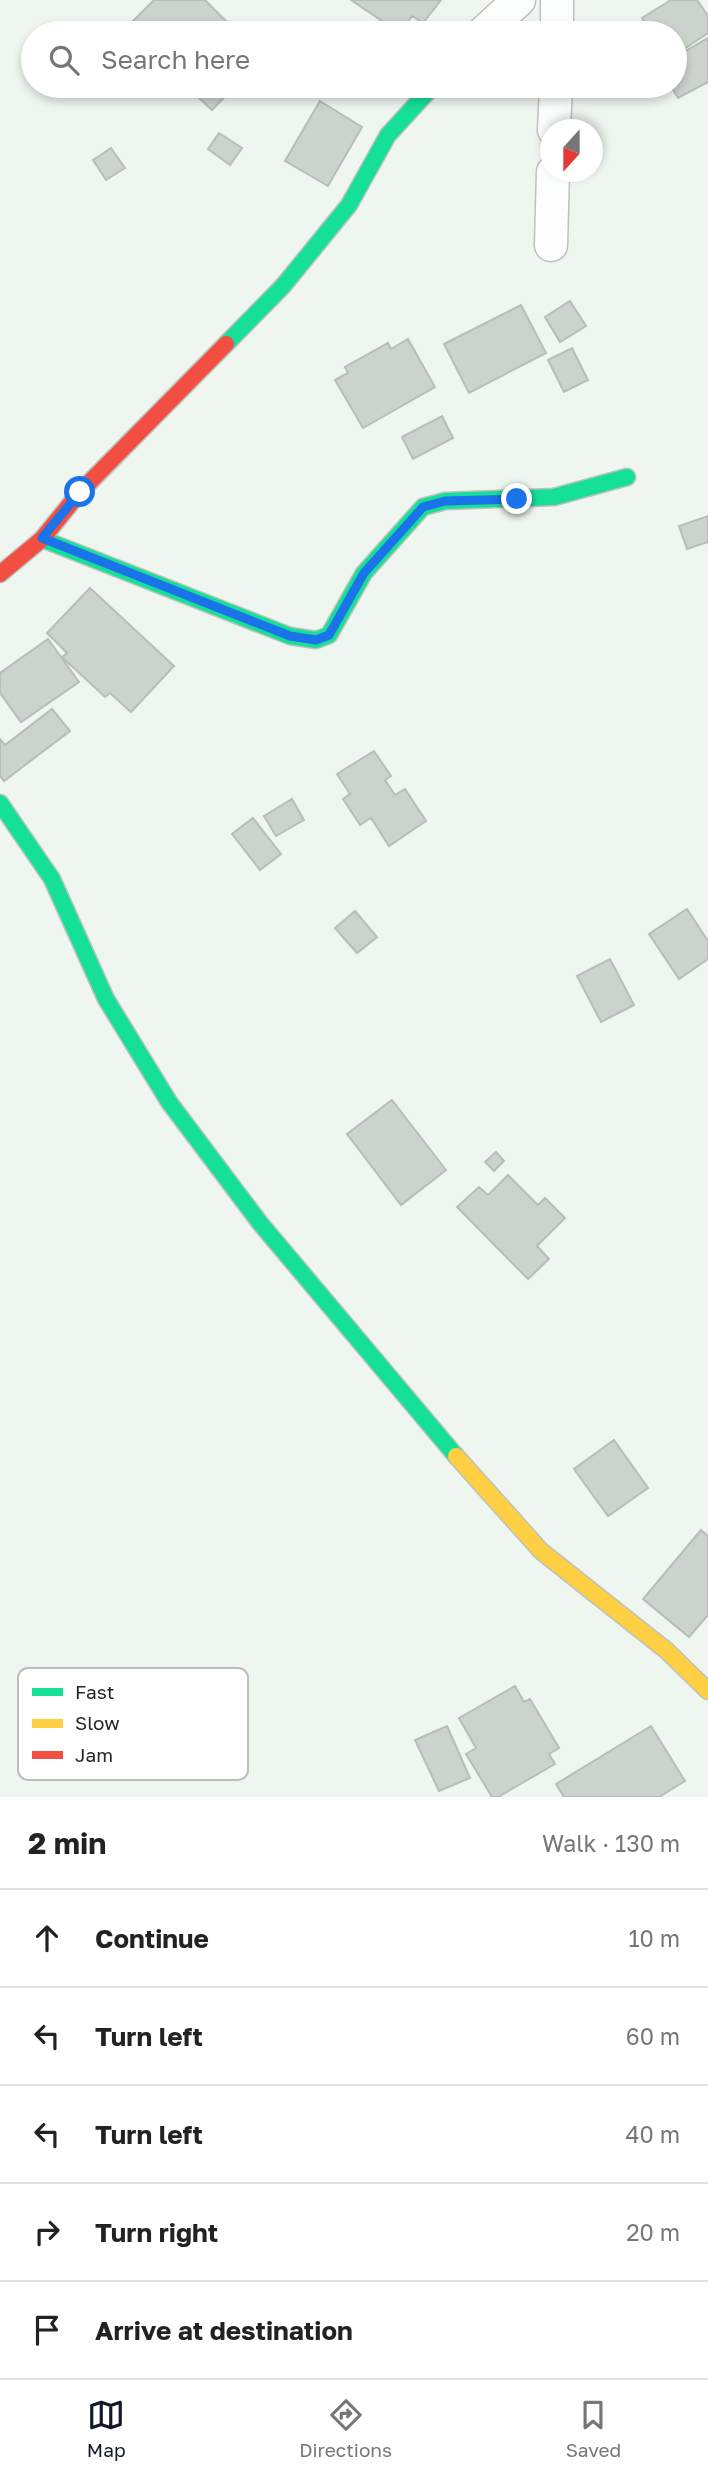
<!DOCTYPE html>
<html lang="en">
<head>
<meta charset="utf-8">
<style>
	:root { --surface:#fff; --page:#f2f2f2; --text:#222; --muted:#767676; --line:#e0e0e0; --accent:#111827 }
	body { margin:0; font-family:"Golos Text",sans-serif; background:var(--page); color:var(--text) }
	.compass { position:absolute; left:540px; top:119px; width:63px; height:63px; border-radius:50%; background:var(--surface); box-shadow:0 4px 10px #0003; rotate:201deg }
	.stop { position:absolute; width:21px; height:21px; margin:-16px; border:5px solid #1a73e8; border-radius:50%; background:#fff }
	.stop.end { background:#1a73e8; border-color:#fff; box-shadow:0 2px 7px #0008 }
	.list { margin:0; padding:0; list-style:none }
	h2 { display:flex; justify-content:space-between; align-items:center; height:91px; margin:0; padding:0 28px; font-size:30px }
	h2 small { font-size:23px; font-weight:400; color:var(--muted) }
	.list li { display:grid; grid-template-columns:46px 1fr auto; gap:21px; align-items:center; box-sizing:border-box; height:98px; padding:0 28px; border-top:2px solid var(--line) }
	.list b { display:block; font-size:26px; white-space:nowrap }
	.list em { font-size:23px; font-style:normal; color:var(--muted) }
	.icon { flex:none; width:38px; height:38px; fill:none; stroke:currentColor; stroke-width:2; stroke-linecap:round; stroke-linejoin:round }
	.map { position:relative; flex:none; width:708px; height:1797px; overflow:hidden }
	.search { position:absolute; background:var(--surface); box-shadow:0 4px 10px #0003; left:21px; right:21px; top:21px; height:77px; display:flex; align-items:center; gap:18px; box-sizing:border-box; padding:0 24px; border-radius:38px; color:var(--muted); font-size:26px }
	.sheet { height:581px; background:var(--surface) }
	nav { display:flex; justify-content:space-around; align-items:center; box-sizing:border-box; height:98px; border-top:2px solid var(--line); background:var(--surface); font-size:19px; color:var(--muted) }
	nav a { display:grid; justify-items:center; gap:4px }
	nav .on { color:var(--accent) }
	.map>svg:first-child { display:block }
</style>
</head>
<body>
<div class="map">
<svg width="708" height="1797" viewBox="0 0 708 1797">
	<rect width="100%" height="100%" fill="#eef6ef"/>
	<path fill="#ccd2cc" stroke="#b7bdb8" stroke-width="2" d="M154 0H205L229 24 220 33H136L128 26Z
		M351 0H441L423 23 412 16 400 33Z
		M671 0H697L708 16V33L675 55V33H651L642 18Z
		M708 38V82L678 98 671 86H675V57Z
		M186 86H235L212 110Z
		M320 101 362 127 328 186 285 161Z
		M219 133 242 148 230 165 208 149Z
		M111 148 125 168 106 180 93 160Z
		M570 301 586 326 560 342 545 317Z
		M521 305 546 353 469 393 444 344Z
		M408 339 435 387 363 428 335 380 348 373 345 367 388 343 391 349Z
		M572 348 588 380 564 392 548 360Z
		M442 416 453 438 413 459 402 437Z
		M708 516V542L687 549 679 526Z
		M90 588 174 666 131 712 110 693 105 697 62 657 67 653 47 633Z
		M48 639 79 682 21 722 0 693V673Z
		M52 709 70 731 4 781 0 776V739L5 745Z
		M374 751 391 776 385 780 395 795 405 789 426 821 389 846 371 818 360 825 343 799 350 794 337 774Z
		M292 799 304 820 276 836 264 816Z
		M253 818 281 854 260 870 232 834Z
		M687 909 708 941V959L679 979 649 934Z
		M355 911 377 937 357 953 335 928Z
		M610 959 634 1005 601 1022 577 976Z
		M392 1100 446 1170 401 1205 347 1134Z
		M496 1152 504 1161 494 1171 485 1162Z
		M508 1175 538 1205 545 1198 565 1218 537 1246 549 1259 528 1279 457 1207 479 1187 488 1195Z
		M614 1440 648 1488 608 1516 574 1469Z
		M701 1530 708 1536V1615L689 1637 643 1599Z
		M515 1686 524 1702 530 1699 559 1748 549 1754 555 1764 498 1797H492L466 1754 476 1748 459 1718Z
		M447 1726 470 1778 439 1791 415 1740Z
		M651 1726 685 1781 659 1797H564L556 1784Z"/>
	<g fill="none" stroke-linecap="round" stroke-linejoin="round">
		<g stroke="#bcc2bc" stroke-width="35">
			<path id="street" d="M557 0V33
				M483 33 519 0
				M554 130 556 86
				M551 245 553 172"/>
		</g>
		<g stroke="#bcc2bc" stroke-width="19">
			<path id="fast" d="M226 344 283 286 349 205 388 135 433 86
				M42 539 290 636 316 640 329 635 364 573 423 507 445 501 554 497 627 477
				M0 803 52 879 106 999 169 1102 260 1223 456 1456"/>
		</g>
		<g stroke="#bcc2bc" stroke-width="19">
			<path id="slow" d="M456 1456 541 1551 667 1651 708 1691"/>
		</g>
		<g stroke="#bcc2bc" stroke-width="19">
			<path id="jam" d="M0 574 42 539 80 492 226 344"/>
		</g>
		<use href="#street" stroke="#fcfefd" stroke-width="32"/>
		<use href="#fast" stroke="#16e098" stroke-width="16"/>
		<use href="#slow" stroke="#ffcf43" stroke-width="16"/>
		<use href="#jam" stroke="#f24e42" stroke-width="16"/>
	</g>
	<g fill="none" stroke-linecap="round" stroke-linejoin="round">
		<path stroke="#1a73e8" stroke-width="9" d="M80 492 42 538 290 636 316 640 329 635 364 573 423 507 445 501 517 499"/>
	</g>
	<rect x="18" y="1668" width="230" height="112" rx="10" fill="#fff" stroke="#bcbebd" stroke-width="2"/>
	<rect x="32" y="1688" width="31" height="8" fill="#16e098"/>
	<rect x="32" y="1719" width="31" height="9" fill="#ffcf43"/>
	<rect x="32" y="1751" width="31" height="8" fill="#f24e42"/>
	<g font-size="19" fill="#212722">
		<text x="75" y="1699">Fast</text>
		<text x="75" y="1730">Slow</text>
		<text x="75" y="1762">Jam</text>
	</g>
</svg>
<svg class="compass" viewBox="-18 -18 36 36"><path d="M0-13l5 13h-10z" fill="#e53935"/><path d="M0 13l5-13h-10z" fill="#767676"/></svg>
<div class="stop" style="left:80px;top:492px"></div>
<div class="stop end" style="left:517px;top:499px"></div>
<div class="search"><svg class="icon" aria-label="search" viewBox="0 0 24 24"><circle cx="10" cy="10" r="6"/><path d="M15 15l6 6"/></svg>Search here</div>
</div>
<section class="sheet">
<h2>2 min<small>Walk · 130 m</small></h2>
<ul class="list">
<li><svg class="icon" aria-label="ahead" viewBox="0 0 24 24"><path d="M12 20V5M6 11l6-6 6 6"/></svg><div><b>Continue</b></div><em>10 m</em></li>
<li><svg class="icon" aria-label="left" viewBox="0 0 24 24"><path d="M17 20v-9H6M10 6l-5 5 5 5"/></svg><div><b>Turn left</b></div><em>60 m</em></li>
<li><svg class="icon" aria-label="left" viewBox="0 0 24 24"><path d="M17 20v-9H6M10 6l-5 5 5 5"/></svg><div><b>Turn left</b></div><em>40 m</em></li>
<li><svg class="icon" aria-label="right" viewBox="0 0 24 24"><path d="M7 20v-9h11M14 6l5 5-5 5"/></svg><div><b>Turn right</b></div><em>20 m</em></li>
<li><svg class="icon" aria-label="arrive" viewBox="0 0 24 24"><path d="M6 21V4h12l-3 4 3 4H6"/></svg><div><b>Arrive at destination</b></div></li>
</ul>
</section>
<nav>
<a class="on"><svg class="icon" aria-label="map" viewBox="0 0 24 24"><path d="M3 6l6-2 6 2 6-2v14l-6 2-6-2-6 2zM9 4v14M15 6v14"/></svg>Map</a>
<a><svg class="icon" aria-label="directions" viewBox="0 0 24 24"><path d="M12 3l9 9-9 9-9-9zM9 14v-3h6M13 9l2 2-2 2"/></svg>Directions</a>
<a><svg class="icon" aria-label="saved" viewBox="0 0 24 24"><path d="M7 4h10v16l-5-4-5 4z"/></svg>Saved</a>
</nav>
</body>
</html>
